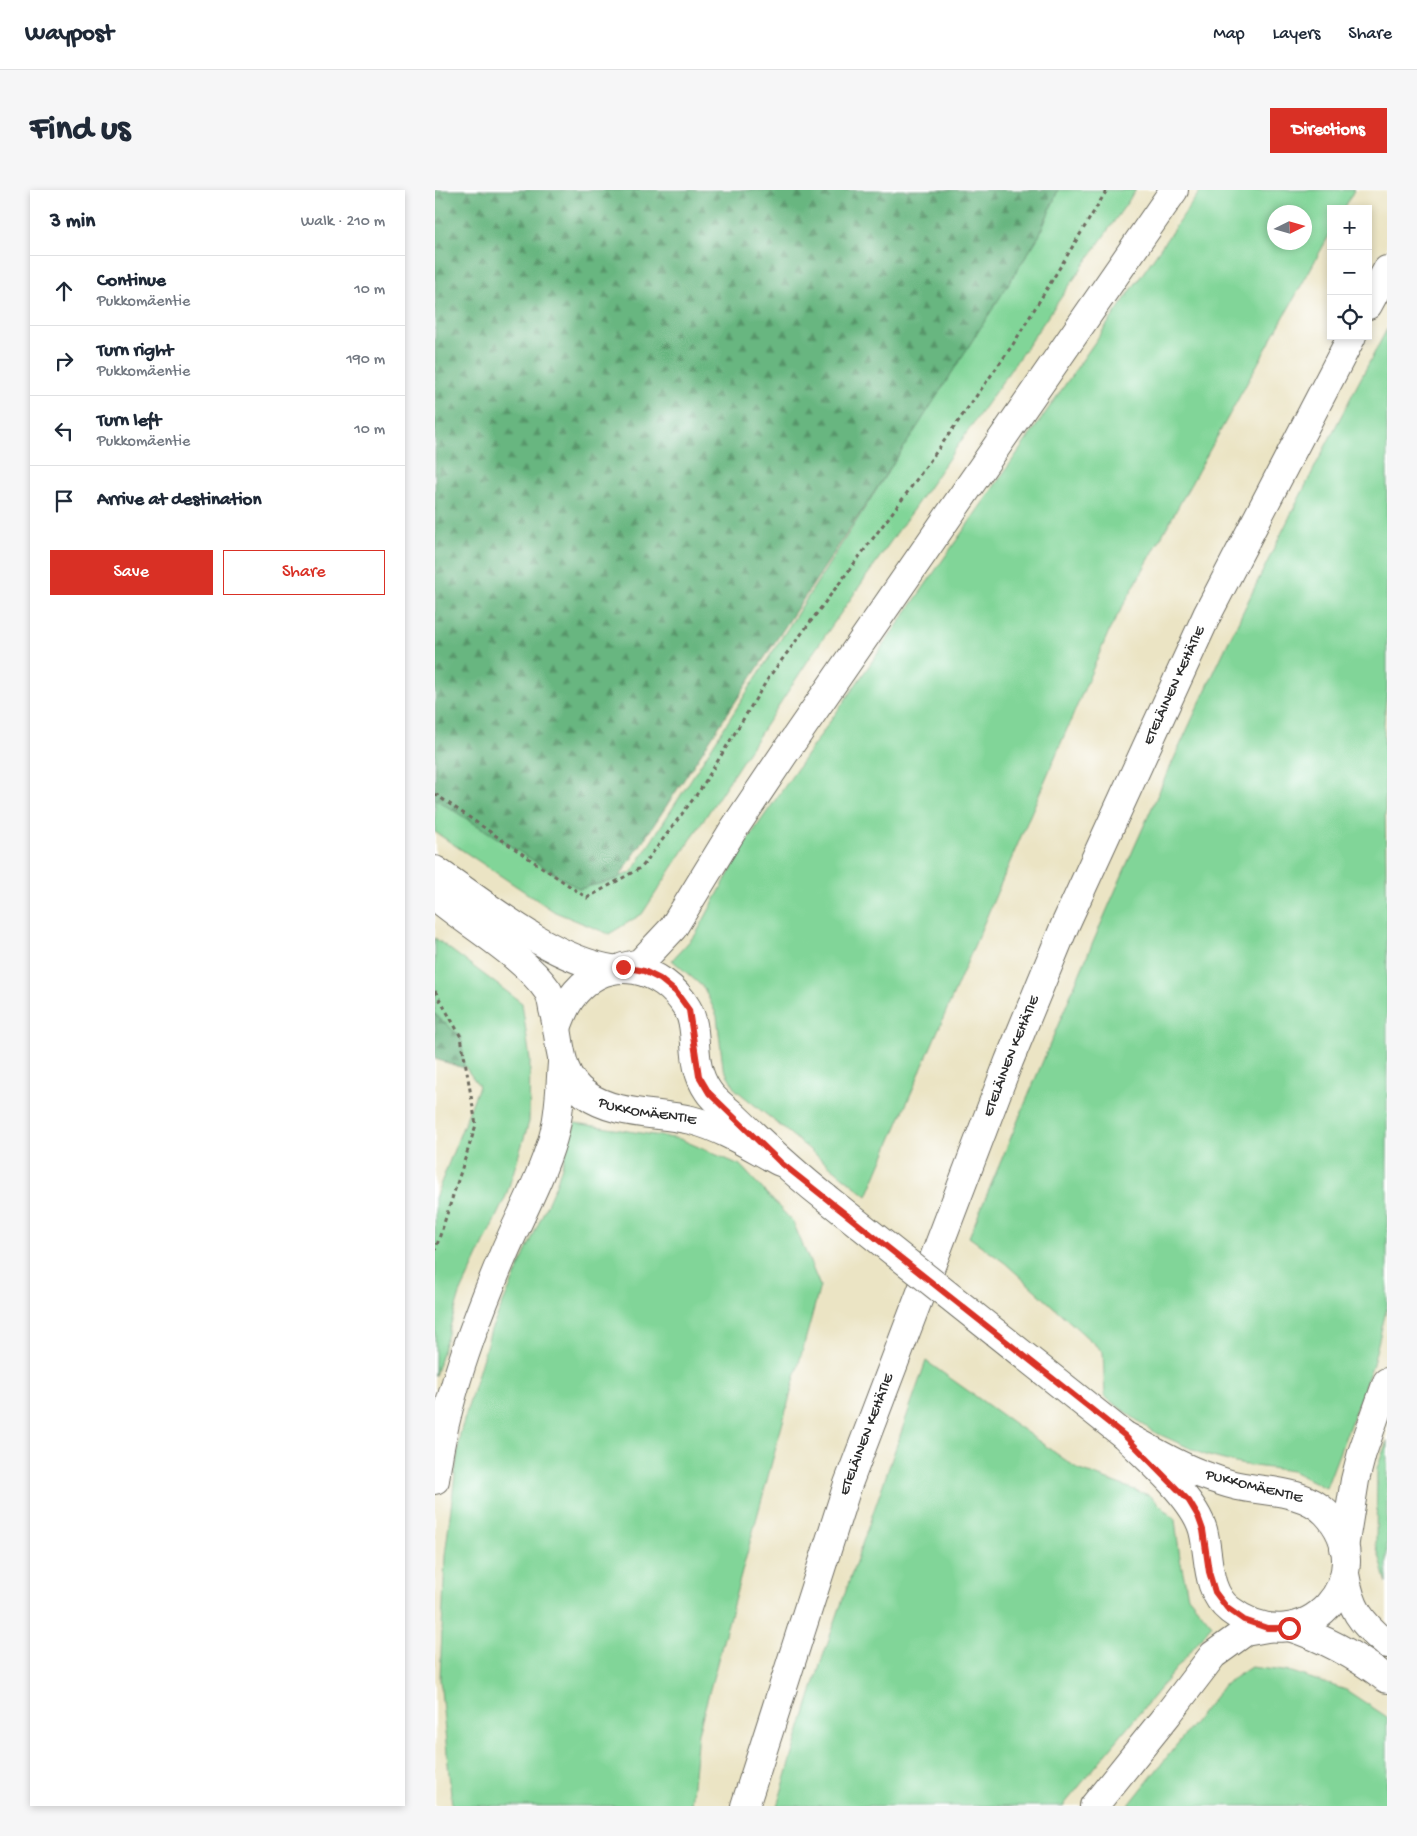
<!DOCTYPE html>
<html lang="en">
<head>
<meta charset="utf-8">
<style>
	:root { --surface:#fff; --page:#f6f6f7; --text:#1f2937; --muted:#747a83; --line:#e0e1e3; --accent:#d93025 }
	body { margin:0; font-family:"Gochi Hand",sans-serif; background:var(--page); color:var(--text) }
	.controls { position:absolute; right:15px; top:15px; display:grid; overflow:hidden; border-radius:0px; box-shadow:0 2px 8px #0003 }
	.controls button { width:45px; height:45px; display:grid; place-items:center; padding:0; border:0; border-bottom:1px solid var(--line); background:var(--surface); color:var(--text); font:25px sans-serif }
	.compass { position:absolute; left:832px; top:15px; width:45px; height:45px; border-radius:50%; background:var(--surface); box-shadow:0 2px 8px #0003; rotate:85deg }
	.stop { position:absolute; width:15px; height:15px; margin:-11px; border:4px solid #d93025; border-radius:50%; background:#fff }
	.stop.end { background:#d93025; border-color:#fff; box-shadow:0 1px 5px #0008 }
	.list { margin:0; padding:0; list-style:none }
	h2 { display:flex; justify-content:space-between; align-items:center; height:65px; margin:0; padding:0 20px; font-size:21px }
	h2 small { font-size:16px; font-weight:400; color:var(--muted) }
	.list li { display:grid; grid-template-columns:32px 1fr auto; gap:15px; align-items:center; box-sizing:border-box; height:70px; padding:0 20px; border-top:1px solid var(--line) }
	.list b { display:block; font-size:19px; white-space:nowrap }
	.list p { margin:0; font-size:16px; white-space:nowrap; color:var(--muted) }
	.list em { font-size:16px; font-style:normal; color:var(--muted) }
	.actions { display:flex; gap:10px; padding:15px 20px }
	.actions a { flex:1; padding:11px 0; border:1px solid var(--accent); border-radius:0px; text-align:center; font-size:18px; color:var(--accent) }
	.actions .main { background:var(--accent); color:#fff }
	.icon { flex:none; width:28px; height:28px; fill:none; stroke:currentColor; stroke-width:2; stroke-linecap:round; stroke-linejoin:round }
	.map { position:relative; flex:none; width:952px; height:1616px; overflow:hidden; border-radius:0px }
	header { display:flex; align-items:center; gap:30px; box-sizing:border-box; height:70px; padding:0 25px; background:var(--surface); border-bottom:1px solid var(--line) }
	header strong { font-size:24px }
	nav { display:flex; gap:28px; margin-inline-start:auto; font-size:18px }
	.intro { display:flex; align-items:center; justify-content:space-between; box-sizing:border-box; height:120px; padding:0 30px }
	h1 { margin:0; font-size:35px }
	.button { padding:12px 22px; border-radius:0px; background:var(--accent); color:#fff; font-size:18px; font-weight:700 }
	main { display:flex; gap:30px; padding:0 30px }
	aside { flex:1; background:var(--surface); border-radius:0px; box-shadow:0 2px 8px #0003 }
	.map>svg:first-child { display:block }
</style>
</head>
<body>
<header>
<strong>Waypost</strong>
<nav><a>Map</a><a>Layers</a><a>Share</a></nav>
</header>
<div class="intro"><h1>Find us</h1><a class="button">Directions</a></div>
<main>
<aside>
<h2>3 min<small>Walk · 210 m</small></h2>
<ul class="list">
<li><svg class="icon" aria-label="ahead" viewBox="0 0 24 24"><path d="M12 20V5M6 11l6-6 6 6"/></svg><div><b>Continue</b><p>Pukkomäentie</p></div><em>10 m</em></li>
<li><svg class="icon" aria-label="right" viewBox="0 0 24 24"><path d="M7 20v-9h11M14 6l5 5-5 5"/></svg><div><b>Turn right</b><p>Pukkomäentie</p></div><em>190 m</em></li>
<li><svg class="icon" aria-label="left" viewBox="0 0 24 24"><path d="M17 20v-9H6M10 6l-5 5 5 5"/></svg><div><b>Turn left</b><p>Pukkomäentie</p></div><em>10 m</em></li>
<li><svg class="icon" aria-label="arrive" viewBox="0 0 24 24"><path d="M6 21V4h12l-3 4 3 4H6"/></svg><div><b>Arrive at destination</b></div></li>
</ul>
<div class="actions"><a class="main">Save</a><a>Share</a></div>
</aside>
<div class="map">
<svg width="952" height="1616" viewBox="0 0 952 1616">
	<defs>
		<pattern id="forest-firs" width="22" height="20" patternUnits="userSpaceOnUse" patternTransform="scale(1.25)"><rect width="22" height="20" fill="#68b680"/><path d="M5 1l3.5 6h-7zM16 11l3.5 6h-7z" fill="#569469"/></pattern>
	</defs>
	<rect width="100%" height="100%" fill="#fff"/>
	<filter id="ink" filterUnits="userSpaceOnUse"><feTurbulence type="fractalNoise" baseFrequency=".02" numOctaves="2"/><feDisplacementMap in="SourceGraphic" scale="10" xChannelSelector="R" yChannelSelector="G"/><feConvolveMatrix kernelMatrix="1 2 1 2 8 2 1 2 1" color-interpolation-filters="sRGB"/></filter>
	<filter id="wash" filterUnits="userSpaceOnUse"><feTurbulence type="fractalNoise" baseFrequency=".0096" numOctaves="4" result="noise"/><feDisplacementMap in="SourceGraphic" scale="20" xChannelSelector="R" yChannelSelector="G"/><feGaussianBlur stdDeviation="1.12" result="paint"/><feColorMatrix in="noise" values="0 0 0 0 0 0 0 0 0 0 0 0 0 0 0 0 0 1.4 0 .05"/><feComposite in="paint" operator="in"/></filter>
	<g filter="url(#wash)">
		<rect width="100%" height="100%" fill="#ebe4c4"/>
		<path fill="#81d598" stroke="#568062" fill-rule="evenodd" d="M623 0H701L380 460 207 724 174 744 120 722 0 642V597L144 699 196 683 604 46Z
			M766 0H919L909 19H896V42L674 441 432 1006 301 900 288 877 282 826 269 798 237 770 261 744 311 652ZM839 22H869V52H839Z
			M952 139V499L949 533 952 748V1117L938 1174 891 1298 857 1281 804 1274 770 1265 717 1241 670 1207 668 1162 570 1073 534 1047C589 917 642 787 699 658 776 482 861 309 952 139Z
			M0 748 87 813 95 870 94 932 71 1006 25 1104 0 1186V1008L44 896 0 836Z
			M140 933 245 949 305 975 358 1032 385 1096 263 1543 256 1616H17L5 1489 10 1366 25 1244 56 1140 122 992Z
			M491 1171 643 1279 716 1306 740 1330 745 1368 753 1406 777 1435 628 1616H342L386 1472Z
			M952 1251V1394L941 1354 942 1278Z
			M816 1477 857 1482 911 1500 952 1527V1616H693L790 1494Z"/>
		<path fill="url(#forest-firs)" stroke="#4a7056" d="M0 0H623L604 46 481 239 183 689 144 699 0 609Z
			M0 824 26 847 29 878 0 869Z"/>
	</g>
	<g filter="url(#ink)">
		<g fill="none" stroke-linecap="round" stroke-linejoin="round">
			<g stroke="#6e6c61" stroke-width="30">
				<g id="minor">
					<path d="M0 680C52 715 115 769 177 779"/>
					<path id="s1" d="M0 706C34 735 89 766 113 801 116 806 117 813 118 819 127 850 121 883 150 904 180 926 222 922 256 930 288 938 317 957 345 972"/>
					<path d="M123 835C128 822 132 812 141 802 175 763 228 777 252 818 266 841 253 872 273 901 279 911 292 919 300 927 330 956 359 983 391 1008"/>
					<path d="M689 1245C717 1260 744 1277 774 1287 783 1290 793 1294 803 1296 832 1302 868 1300 891 1323 949 1384 870 1477 795 1420 770 1401 775 1366 768 1340 759 1308 713 1269 689 1245Z"/>
					<path d="M910 1384C916 1419 925 1432 952 1454"/>
					<path d="M854 1437C889 1448 923 1467 952 1489"/>
				</g>
			</g>
			<g stroke="#6e6c61" stroke-width="30">
				<g id="highway">
					<path d="M933 115 952 80"/>
					<path d="M188 777 205 773 238 738 298 640 349 564 739 0"/>
					<path d="M0 1290C9 1213 39 1134 69 1063 86 1024 106 988 118 948 125 924 125 897 127 873"/>
					<path d="M909 1358 920 1290 927 1263 952 1192"/>
					<path id="s2" d="M310 1616 413 1294 574 871 630 735 772 425 917 146"/>
					<path d="M659 1616 733 1524 778 1465 810 1442 832 1438"/>
				</g>
			</g>
			<path stroke="#6e6c61" stroke-width="3" stroke-dasharray="4 4" stroke-linecap="butt" d="M0 604 152 708 207 677 265 600 334 487 469 307 577 156 672 0
				M0 801 26 847 41 935 0 1061"/>
			<use href="#minor" stroke="#fff" stroke-width="28"/>
			<use href="#highway" stroke="#fff" stroke-width="28"/>
			<g stroke="#6e6c61" stroke-width="30" stroke-linecap="butt">
				<path id="minor-bridge" d="M391 1008 689 1245"/>
			</g>
			<use href="#minor-bridge" stroke="#fff" stroke-width="28"/>
		</g>
	</g>
	<g fill="none" stroke-linecap="round" stroke-linejoin="round" filter="url(#ink)">
		<path stroke="#d93025" stroke-width="6" d="M188 777 209 781 225 789 241 802 254 820 264 886 274 903 345 972 689 1245 754 1311 763 1326 768 1340 774 1382 780 1402 792 1418 809 1430 832 1438H854"/>
	</g>
	<g text-anchor="middle" dominant-baseline="central" stroke-width="4" stroke-linejoin="round" paint-order="stroke">
		<g font-size="15" fill="#2b2b2b" stroke="#fff">
			<text stroke="none"><textPath href="#s2" startOffset="1201">ETELÄINEN KEHÄTIE</textPath></text>
			<text stroke="none"><textPath href="#s2" startOffset="796">ETELÄINEN KEHÄTIE</textPath></text>
			<text stroke="none"><textPath href="#s1" startOffset="326">PUKKOMÄENTIE</textPath></text>
			<text stroke="none"><textPath href="#s2" startOffset="391">ETELÄINEN KEHÄTIE</textPath></text>
			<text transform="translate(819 1297) rotate(14)">PUKKOMÄENTIE</text>
		</g>
	</g>
</svg>
<div class="controls">
<button>+</button>
<button>−</button>
<button><svg class="icon" aria-label="locate" viewBox="0 0 24 24"><circle cx="12" cy="12" r="6"/><path d="M12 2v4M12 18v4M2 12h4M18 12h4"/></svg></button>
</div>
<svg class="compass" viewBox="-18 -18 36 36"><path d="M0-13l5 13h-10z" fill="#e53935"/><path d="M0 13l5-13h-10z" fill="#747a83"/></svg>
<div class="stop" style="left:854px;top:1438px"></div>
<div class="stop end" style="left:188px;top:777px"></div>
</div>
</main>
</body>
</html>
